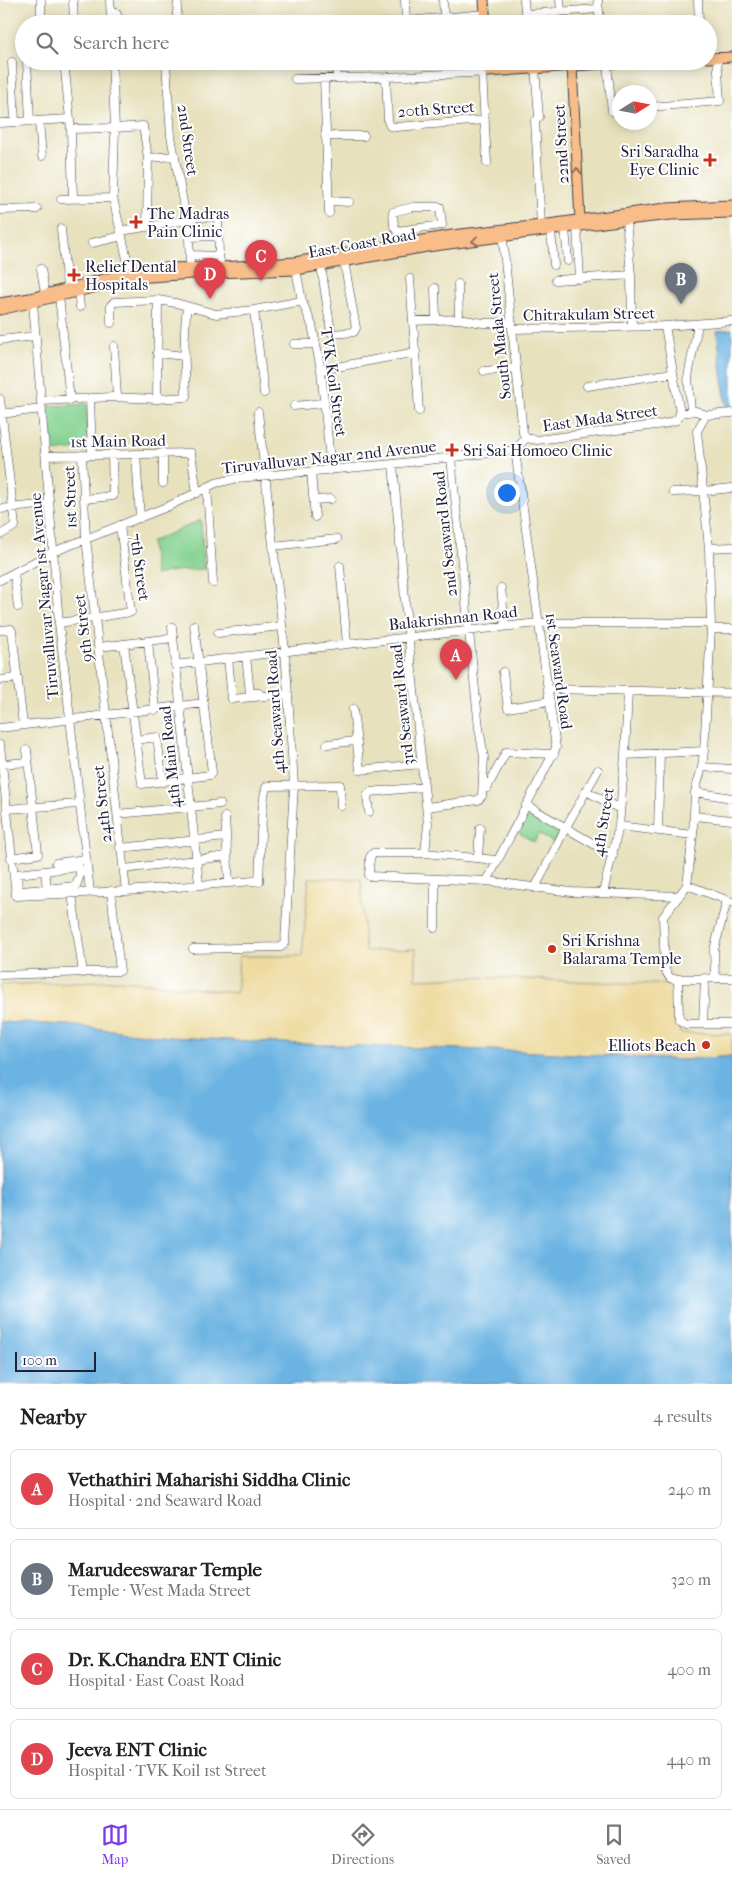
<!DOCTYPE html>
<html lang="en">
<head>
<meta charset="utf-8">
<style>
	:root { --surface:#fff; --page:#f6f6f6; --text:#222; --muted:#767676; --line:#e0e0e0; --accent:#7c3aed }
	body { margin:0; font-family:"IM FELL French Canon",serif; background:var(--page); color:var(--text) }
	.compass { position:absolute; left:612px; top:85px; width:45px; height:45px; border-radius:50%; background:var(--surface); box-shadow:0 2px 12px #0003; rotate:79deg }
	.scale { position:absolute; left:15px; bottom:12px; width:81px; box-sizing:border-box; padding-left:5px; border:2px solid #22223b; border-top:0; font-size:14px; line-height:18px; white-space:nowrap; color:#22223b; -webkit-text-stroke:4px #fff; paint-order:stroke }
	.you { position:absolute; left:506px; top:492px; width:18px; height:18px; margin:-12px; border:4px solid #fff; border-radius:50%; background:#1a73e8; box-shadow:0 0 0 8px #1a73e833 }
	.badge { display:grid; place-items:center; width:32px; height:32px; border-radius:50%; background:var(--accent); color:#fff; font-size:16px; font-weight:700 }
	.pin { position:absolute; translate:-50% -41px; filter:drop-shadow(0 1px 2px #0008) }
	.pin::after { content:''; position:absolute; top:26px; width:18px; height:15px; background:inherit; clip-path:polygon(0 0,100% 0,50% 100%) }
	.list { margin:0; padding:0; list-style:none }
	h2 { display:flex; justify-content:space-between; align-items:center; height:65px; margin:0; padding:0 20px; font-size:21px }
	h2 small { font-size:16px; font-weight:400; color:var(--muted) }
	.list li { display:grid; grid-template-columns:32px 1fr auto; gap:15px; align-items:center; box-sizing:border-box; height:80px; margin:0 10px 10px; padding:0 10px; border:1px solid var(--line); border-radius:8px }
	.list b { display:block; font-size:19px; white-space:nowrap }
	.list p { margin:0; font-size:16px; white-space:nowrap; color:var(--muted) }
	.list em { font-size:16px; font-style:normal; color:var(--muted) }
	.icon { flex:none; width:28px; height:28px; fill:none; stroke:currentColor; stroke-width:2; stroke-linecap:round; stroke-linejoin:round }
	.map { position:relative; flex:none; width:732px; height:1384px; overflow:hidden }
	.search { position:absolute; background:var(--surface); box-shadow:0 2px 12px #0003; left:15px; right:15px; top:15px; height:55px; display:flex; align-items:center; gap:12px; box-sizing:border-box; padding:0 18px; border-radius:28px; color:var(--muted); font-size:19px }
	.sheet { height:425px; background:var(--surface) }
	nav { display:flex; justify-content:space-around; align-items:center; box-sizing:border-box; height:70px; border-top:1px solid var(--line); background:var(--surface); font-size:14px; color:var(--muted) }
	nav a { display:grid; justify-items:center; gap:2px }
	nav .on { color:var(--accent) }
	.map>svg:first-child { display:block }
</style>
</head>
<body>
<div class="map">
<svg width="732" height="1384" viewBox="0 0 732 1384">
	<rect width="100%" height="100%" fill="#fff"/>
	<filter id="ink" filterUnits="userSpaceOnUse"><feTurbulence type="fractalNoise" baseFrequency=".02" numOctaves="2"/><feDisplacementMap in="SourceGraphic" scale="10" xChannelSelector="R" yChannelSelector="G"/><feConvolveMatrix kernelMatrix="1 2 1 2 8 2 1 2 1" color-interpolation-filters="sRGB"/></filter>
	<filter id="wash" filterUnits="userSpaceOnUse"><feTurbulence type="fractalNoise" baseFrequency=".0096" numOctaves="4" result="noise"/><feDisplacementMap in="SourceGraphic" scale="20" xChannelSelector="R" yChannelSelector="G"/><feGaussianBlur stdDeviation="1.12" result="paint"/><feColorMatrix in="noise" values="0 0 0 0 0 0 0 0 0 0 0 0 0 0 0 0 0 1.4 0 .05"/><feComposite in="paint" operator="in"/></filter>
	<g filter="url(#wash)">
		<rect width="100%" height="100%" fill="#e7e1bd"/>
		<path fill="#84d290" stroke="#537a66" d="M87 404V448L51 452 48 406Z
			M201 520 204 569 174 571 155 575 151 542Z
			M530 812 562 830 554 843 539 834 534 842 519 833Z"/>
		<path fill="#eeda9e" stroke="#887e6c" d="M309 878 361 879 365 951 416 949V979L471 977 678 985 680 1033 732 1034V1056L682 1060 518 1051 301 1044 170 1037 66 1025 0 1022V985L122 980 236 993 239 956H302Z"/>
		<path fill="#6bb3e2" stroke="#466a8e" d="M732 329V405L726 406 717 331Z
			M0 1022 66 1025 170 1037 301 1044 518 1051 682 1060 732 1056V1384H0Z"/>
	</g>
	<g filter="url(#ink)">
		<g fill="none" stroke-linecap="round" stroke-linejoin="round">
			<g stroke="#403f4e" stroke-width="9">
				<path id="minor" d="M41 0V24
					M73 0 74 24
					M110 0 111 24
					M405 0 406 22
					M443 0 444 18
					M524 0 525 11 528 14 598 9
					M560 0 561 11
					M598 0 600 24
					M698 0 699 24
					M111 11 117 14 119 24
					M176 24 178 0
					M373 24 485 14
					M27 61 30 121
					M64 61 71 129 73 199
					M112 61 115 128 113 198 130 272
					M336 61 337 78
					M12 62 15 122
					M607 64 612 111 620 110
					M535 68 539 117
					M482 72 487 163
					M386 77 388 121 390 126 396 127 485 120
					M295 79 386 77 489 72
					M324 79 329 213
					M650 107 720 101 717 57
					M39 121 42 156
					M535 121 541 225
					M0 123 69 119
					M71 129 115 128 143 126 148 158 147 227
					M325 136H364
					M148 158 175 156
					M61 199 113 198
					M329 201 349 202
					M413 207H440L442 225 397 231 394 226 393 212Z
					M0 210 37 209
					M626 220 631 275 632 326
					M577 228 580 279
					M61 229 67 287
					M565 229 568 261
					M121 231 182 221 186 219 171 136 166 64
					M551 231 554 265
					M502 232 523 433 526 438
					M219 236 189 237 188 220 191 218 217 216 218 217 219 256
					M189 237 190 268
					M92 243 122 236
					M190 253 192 255 219 256 220 261
					M295 264 302 301 312 325 321 370 331 470
					M321 265 331 332 333 334 354 332 356 328 344 261
					M41 269 45 293
					M410 279 413 321
					M556 280 631 275
					M458 284 459 319
					M435 288 436 319
					M78 291 80 307
					M59 296 70 400
					M30 298 33 303 59 623 90 892
					M254 310 264 393
					M111 323V305L114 302 158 300 176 303 216 314 254 310 302 301
					M665 326 680 413
					M513 329 665 326 732 321
					M0 340 36 336
					M294 344H316
					M114 346 117 397
					M157 353 184 356
					M321 370 416 352
					M484 371 516 368
					M587 386 673 373
					M90 398 92 455
					M0 399 15 526 0 535
					M157 399 158 300
					M42 401 111 397 157 399 186 397C185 367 183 337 187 307
					M294 406 325 403
					M419 411 413 321 459 319 483 323H512
					M691 411 688 377 698 324
					M0 414 42 409
					M706 415 697 431 709 548 711 629 704 751 702 767 695 792 693 835 687 885 663 917 665 970 670 978 675 979 732 978
					M526 438 537 440 664 424 677 420 680 413 696 411 706 415 732 413
					M163 453V483
					M136 454 140 518
					M82 455 86 538 126 891
					M46 456 191 453 197 493
					M393 464 408 633 428 824 425 853
					M311 472 315 517
					M207 487 213 583
					M673 492 704 491 732 488
					M84 499 113 496 112 454
					M314 500 331 499
					M0 509 49 504
					M273 546 337 539
					M709 548 732 547
					M340 566 347 644
					M14 573 18 607
					M0 580 53 552 169 506 216 483 238 478 393 464 515 450 526 438
					M501 588 505 626
					M59 623 131 612 120 525
					M172 627 199 884
					M711 629H732
					M0 630 11 629 12 631 23 725
					M218 633 282 626
					M148 641 155 710
					M124 644 142 784 210 775 212 772 194 625
					M99 647 173 638
					M246 656 250 693H259
					M228 658 232 699 288 694
					M175 665 347 644 538 623H711
					M503 672 508 708 550 701
					M0 680 18 678
					M548 689 732 693
					M353 709 360 770 421 764
					M0 728 204 703
					M136 740 157 737 163 782
					M327 744 356 741
					M0 745 16 896 126 891 254 881
					M625 755 704 751
					M3 764 28 762
					M702 767 732 769
					M487 788 506 752 554 754
					M586 791 616 807
					M695 792 732 798
					M526 805 613 855
					M427 807 478 800 482 796 484 757 479 728 451 458
					M7 809 79 804
					M369 812 367 796 370 792 424 787
					M118 814 220 804
					M695 816 732 820
					M225 817 229 883
					M619 826 693 835
					M658 831 660 753
					M120 848 226 837
					M478 857 480 828
					M11 858 38 854 27 750
					M496 860 425 853H373L370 857 369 876 487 881 571 892 679 896
					M56 863 86 859
					M79 867 80 875 76 886 22 891 18 889 17 874Z
					M124 869 227 856
					M45 871 47 889
					M435 879V928
					M487 881 556 748 515 450
					M259 882C260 866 261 795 267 786L340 785 341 806
					M687 885 732 902
					M535 888 566 827 598 770
					M603 893 619 826 625 755 628 691
					M72 894 83 973
					M193 949 281 947 285 942 294 786 293 769 285 651 258 412
					M0 975 120 971 111 891
					M715 978 714 950 727 900
					M678 979 679 1020 686 1024H732
					M703 1024 705 978"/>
			</g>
			<g stroke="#403f4e" stroke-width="11">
				<path id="major" d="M484 0 486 24
					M708 58 732 57
					M489 61V72L648 61
					M572 66 580 220
					M216 273 296 270 427 247 626 220 671 215 732 213
					M0 303 30 298 130 272 159 268 222 267 294 262 452 235 541 225 666 208 732 205
					M0 310 136 278 193 274"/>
			</g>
			<use href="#minor" stroke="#fff" stroke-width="8"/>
			<use href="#major" stroke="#f8bd89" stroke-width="9"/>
		</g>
		<defs><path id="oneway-chevron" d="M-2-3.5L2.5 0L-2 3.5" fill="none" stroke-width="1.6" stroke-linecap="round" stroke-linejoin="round" transform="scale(1.25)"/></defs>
		<g stroke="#8d7062">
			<use href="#oneway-chevron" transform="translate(577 171) rotate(-93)"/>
			<use href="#oneway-chevron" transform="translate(475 241) rotate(173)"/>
		</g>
	</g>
	<g fill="#c8321e" stroke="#fff" stroke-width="2">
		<path d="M707.5 152.5h5v5h5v5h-5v5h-5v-5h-5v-5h5z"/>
		<path d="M133.5 214.5h5v5h5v5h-5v5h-5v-5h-5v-5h5z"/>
		<path d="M71.5 267.5h5v5h5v5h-5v5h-5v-5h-5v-5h5z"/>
		<path d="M449.5 442.5h5v5h5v5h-5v5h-5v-5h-5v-5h5z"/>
		<circle cx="552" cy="949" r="5"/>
		<circle cx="706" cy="1045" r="5"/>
	</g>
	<g text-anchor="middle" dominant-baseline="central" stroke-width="4" stroke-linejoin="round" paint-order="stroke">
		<g font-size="16" fill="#22223b" stroke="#fff">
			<text transform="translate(436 109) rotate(-4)">20th Street</text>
			<text transform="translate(188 140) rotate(82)">2nd Street</text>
			<text transform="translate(561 144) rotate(-93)">22nd Street</text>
			<text transform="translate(362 243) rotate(-10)">East Coast Road</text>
			<text transform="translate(589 314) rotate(-1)">Chitrakulam Street</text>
			<text transform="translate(499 336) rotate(-96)">South Mada Street</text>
			<text transform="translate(334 382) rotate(82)">TVK Koil Street</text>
			<text transform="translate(600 418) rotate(-8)">East Mada Street</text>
			<text transform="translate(118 441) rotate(-1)">1st Main Road</text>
			<text transform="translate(329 457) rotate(-6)">Tiruvalluvar Nagar 2nd Avenue</text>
			<text transform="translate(70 497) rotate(-92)">1st Street</text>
			<text transform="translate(445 534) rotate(-96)">2nd Seaward Road</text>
			<text transform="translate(140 567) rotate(82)">7th Street</text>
			<text transform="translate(44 596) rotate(-95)">Tiruvalluvar Nagar 1st Avenue</text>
			<text transform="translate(453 618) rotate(-6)">Balakrishnan Road</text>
			<text transform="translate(83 628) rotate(-97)">9th Street</text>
			<text transform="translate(559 671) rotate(82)">1st Seaward Road</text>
			<text transform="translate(402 705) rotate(-96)">3rd Seaward Road</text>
			<text transform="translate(275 712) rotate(-94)">4th Seaward Road</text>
			<text transform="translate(170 757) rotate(-96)">4th Main Road</text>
			<text transform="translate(102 804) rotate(-96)">24th Street</text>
			<text transform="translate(603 822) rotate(-81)">4th Street</text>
		</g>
		<g font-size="16" fill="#22223b" stroke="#fff" text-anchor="start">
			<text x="699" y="151" text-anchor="end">Sri Saradha<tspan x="699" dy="18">Eye Clinic</tspan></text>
			<text x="147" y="213">The Madras<tspan x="147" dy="18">Pain Clinic</tspan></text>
			<text x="85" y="266">Relief Dental<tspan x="85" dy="18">Hospitals</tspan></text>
			<text x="463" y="450">Sri Sai Homoeo Clinic</text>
			<text x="562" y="940">Sri Krishna<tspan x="562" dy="18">Balarama Temple</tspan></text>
			<text x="696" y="1045" text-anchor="end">Elliots Beach</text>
		</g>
	</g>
</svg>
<svg class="compass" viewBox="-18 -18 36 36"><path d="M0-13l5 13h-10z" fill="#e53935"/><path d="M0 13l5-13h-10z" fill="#767676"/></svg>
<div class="scale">100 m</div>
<div class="you"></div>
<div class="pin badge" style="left:456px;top:680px;background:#e0444e">A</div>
<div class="pin badge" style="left:681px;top:304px;background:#6b7280">B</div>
<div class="pin badge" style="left:261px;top:281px;background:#e0444e">C</div>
<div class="pin badge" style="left:210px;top:299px;background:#e0444e">D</div>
<div class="search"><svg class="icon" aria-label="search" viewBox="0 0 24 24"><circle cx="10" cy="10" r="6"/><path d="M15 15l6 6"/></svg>Search here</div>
</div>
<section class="sheet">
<h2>Nearby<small>4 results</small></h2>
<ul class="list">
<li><span class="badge" style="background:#e0444e">A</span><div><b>Vethathiri Maharishi Siddha Clinic</b><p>Hospital · 2nd Seaward Road</p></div><em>240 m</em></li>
<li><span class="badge" style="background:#6b7280">B</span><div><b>Marudeeswarar Temple</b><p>Temple · West Mada Street</p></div><em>320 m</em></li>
<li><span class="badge" style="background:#e0444e">C</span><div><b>Dr. K.Chandra ENT Clinic</b><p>Hospital · East Coast Road</p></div><em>400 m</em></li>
<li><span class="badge" style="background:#e0444e">D</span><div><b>Jeeva ENT Clinic</b><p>Hospital · TVK Koil 1st Street</p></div><em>440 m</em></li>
</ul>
</section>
<nav>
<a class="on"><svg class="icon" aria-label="map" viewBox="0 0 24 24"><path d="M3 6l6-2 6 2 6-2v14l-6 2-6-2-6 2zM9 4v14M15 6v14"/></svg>Map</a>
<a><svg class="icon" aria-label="directions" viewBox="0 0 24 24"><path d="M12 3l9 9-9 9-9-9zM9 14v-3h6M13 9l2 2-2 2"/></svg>Directions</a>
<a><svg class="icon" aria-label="saved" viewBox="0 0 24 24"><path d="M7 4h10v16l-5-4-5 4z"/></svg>Saved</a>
</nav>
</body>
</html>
